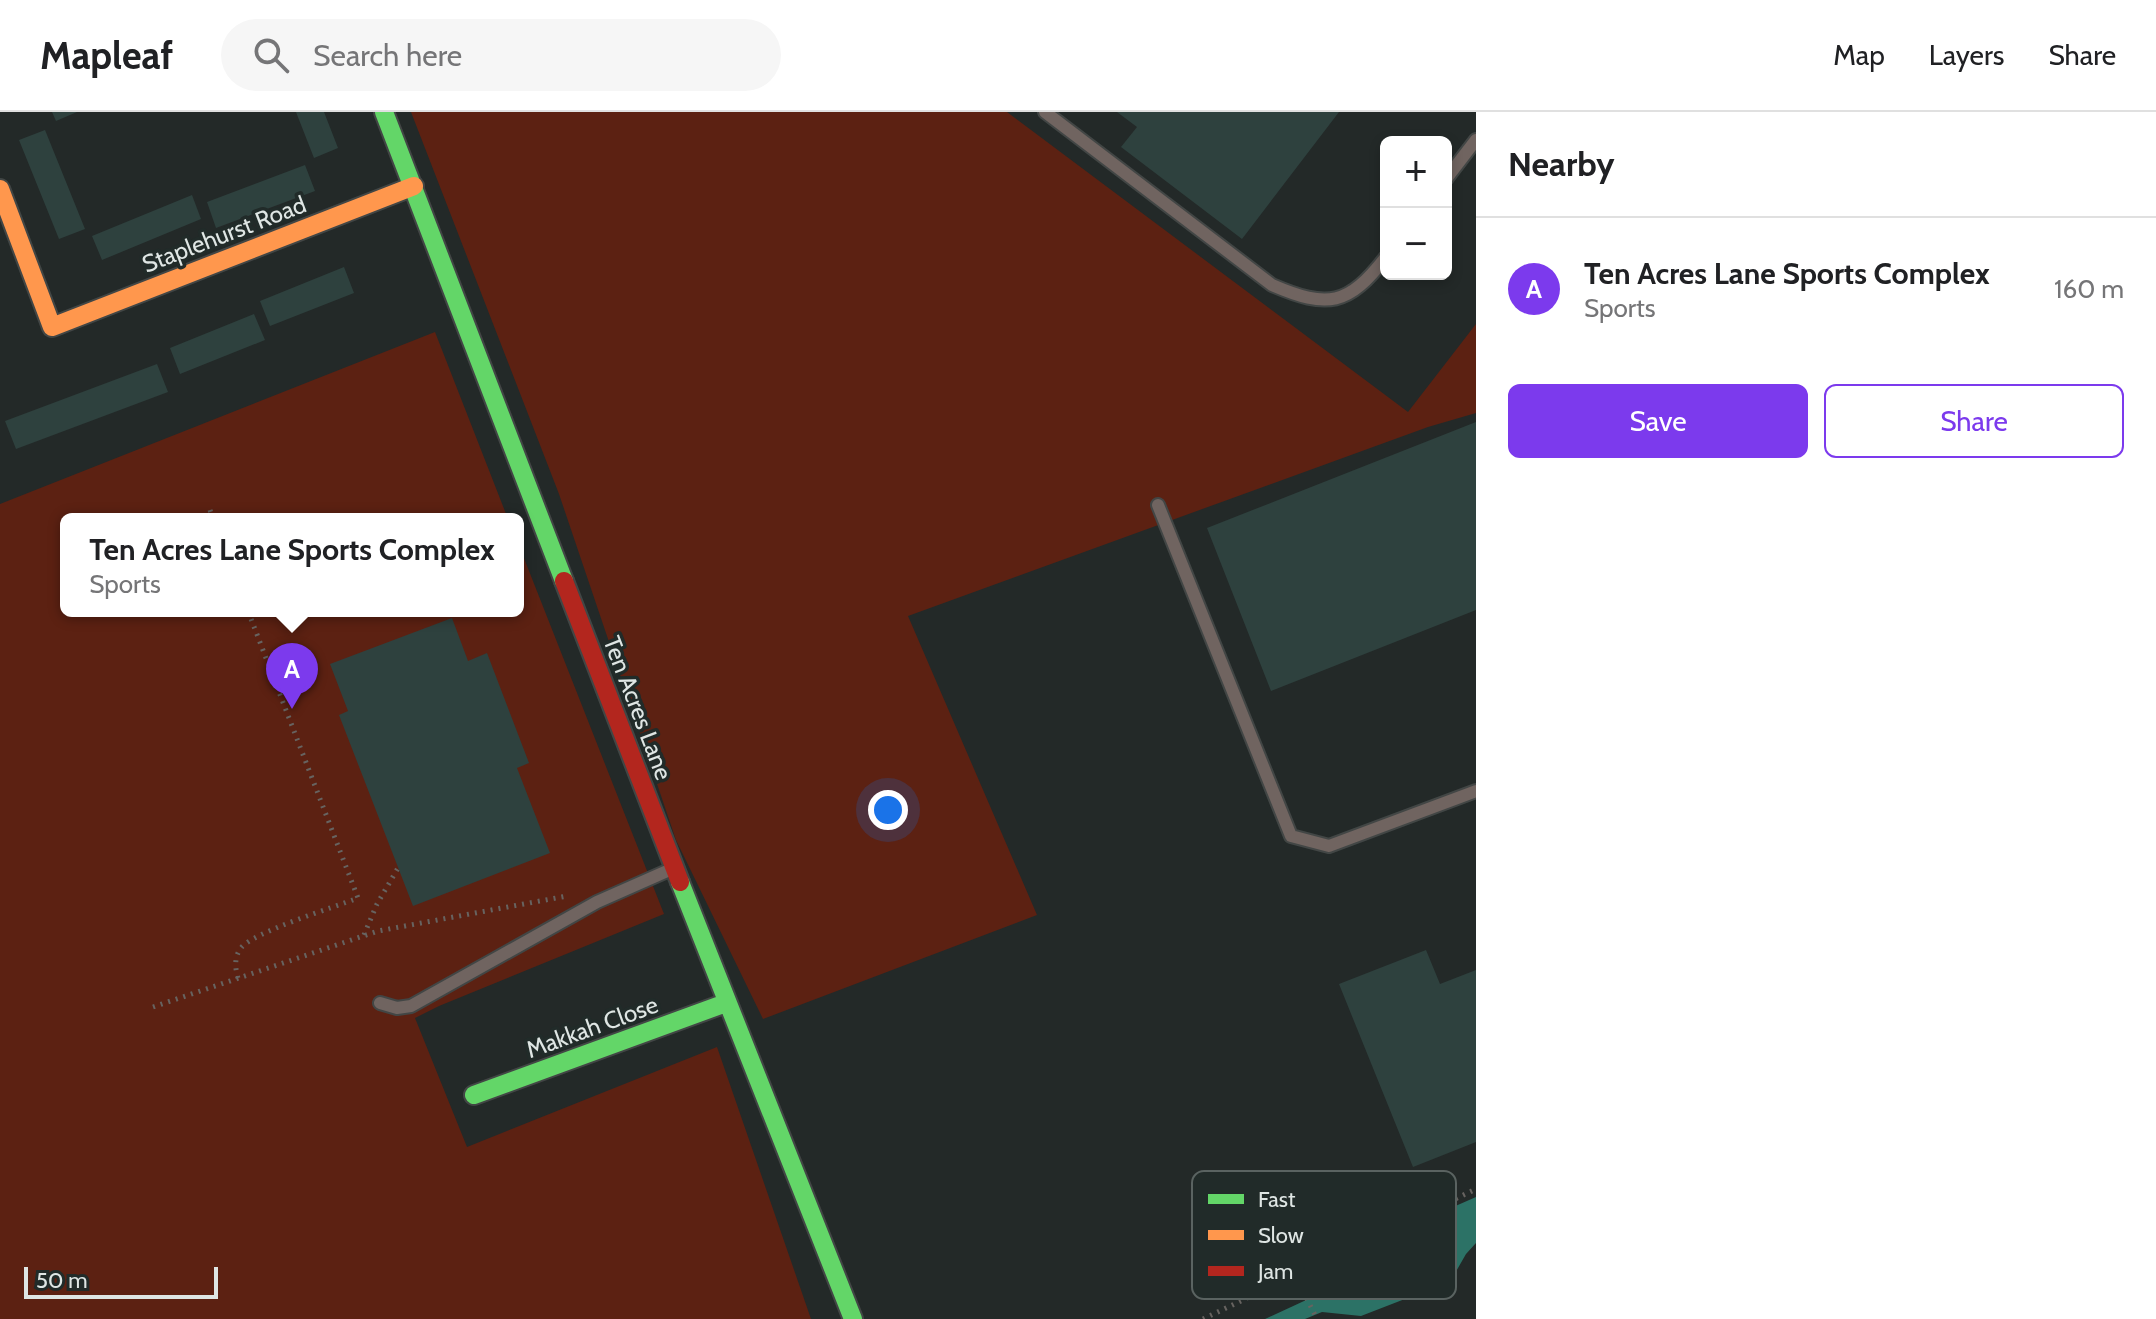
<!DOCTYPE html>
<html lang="en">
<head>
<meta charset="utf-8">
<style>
	:root { --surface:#fff; --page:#f6f6f6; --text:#202124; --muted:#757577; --line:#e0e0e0; --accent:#7c3aed }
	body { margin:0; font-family:Cabin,sans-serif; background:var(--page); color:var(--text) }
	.controls { position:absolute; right:24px; top:24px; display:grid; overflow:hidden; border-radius:12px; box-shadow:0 4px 12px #0003 }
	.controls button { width:72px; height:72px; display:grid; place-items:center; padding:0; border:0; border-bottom:2px solid var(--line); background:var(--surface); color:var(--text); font:40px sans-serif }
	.scale { position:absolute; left:24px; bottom:20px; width:194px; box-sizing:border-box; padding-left:8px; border:4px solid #dfe6e4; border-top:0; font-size:22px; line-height:28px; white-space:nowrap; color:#dfe6e4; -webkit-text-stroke:6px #212b29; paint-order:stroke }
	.you { position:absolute; left:888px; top:698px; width:28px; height:28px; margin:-20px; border:6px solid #fff; border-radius:50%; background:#1a73e8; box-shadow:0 0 0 12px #1a73e833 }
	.badge { display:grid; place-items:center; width:52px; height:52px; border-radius:50%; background:var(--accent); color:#fff; font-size:26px; font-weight:700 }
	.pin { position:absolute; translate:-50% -66px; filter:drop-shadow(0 2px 4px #0008) }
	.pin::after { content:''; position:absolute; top:42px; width:28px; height:24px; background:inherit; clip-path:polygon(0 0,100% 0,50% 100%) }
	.popup { position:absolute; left:60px; top:401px; width:464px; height:104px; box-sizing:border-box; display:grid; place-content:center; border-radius:12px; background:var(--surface); filter:drop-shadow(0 2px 6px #0005); font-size:26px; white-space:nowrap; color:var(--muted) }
	.popup b { font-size:30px; color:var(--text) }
	.popup::after { content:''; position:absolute; left:50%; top:100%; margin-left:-16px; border:16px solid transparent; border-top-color:var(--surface) }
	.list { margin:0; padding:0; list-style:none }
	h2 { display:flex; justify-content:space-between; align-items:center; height:104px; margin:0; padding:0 32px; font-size:34px }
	h2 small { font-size:26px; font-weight:400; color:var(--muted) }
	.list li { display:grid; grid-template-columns:52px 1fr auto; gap:24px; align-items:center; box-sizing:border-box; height:144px; padding:0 32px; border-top:2px solid var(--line) }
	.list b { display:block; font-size:30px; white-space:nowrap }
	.list p { margin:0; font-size:26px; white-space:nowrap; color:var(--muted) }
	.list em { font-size:26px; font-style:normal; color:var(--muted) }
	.actions { display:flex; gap:16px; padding:24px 32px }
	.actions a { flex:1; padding:18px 0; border:2px solid var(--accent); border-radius:12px; text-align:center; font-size:28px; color:var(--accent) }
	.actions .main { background:var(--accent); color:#fff }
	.icon { flex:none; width:44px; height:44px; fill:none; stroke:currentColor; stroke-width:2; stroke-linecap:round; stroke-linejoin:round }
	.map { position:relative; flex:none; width:1476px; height:1207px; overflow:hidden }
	header { display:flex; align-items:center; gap:48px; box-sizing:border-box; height:112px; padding:0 40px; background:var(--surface); border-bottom:2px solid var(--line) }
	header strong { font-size:38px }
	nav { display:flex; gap:44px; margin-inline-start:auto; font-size:28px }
	.search { width:560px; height:72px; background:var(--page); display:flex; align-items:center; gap:20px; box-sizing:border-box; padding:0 28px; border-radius:44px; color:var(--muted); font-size:30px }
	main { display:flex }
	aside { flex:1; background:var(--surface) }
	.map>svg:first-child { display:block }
</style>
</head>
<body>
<header>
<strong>Mapleaf</strong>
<div class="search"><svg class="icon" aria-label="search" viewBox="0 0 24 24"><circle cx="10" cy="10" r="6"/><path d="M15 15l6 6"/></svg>Search here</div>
<nav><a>Map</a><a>Layers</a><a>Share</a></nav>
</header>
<main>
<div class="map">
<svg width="1476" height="1207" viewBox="0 0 1476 1207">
	<rect width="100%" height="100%" fill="#232928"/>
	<path fill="#5c2112" d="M411 0H1007L1408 300 1476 212V301L1428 315 908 504 1037 803 763 907 676 728 559 382Z
		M435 220 508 407H66V499H518V431L664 802 439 894 415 906 467 1035 717 935 811 1207H0V392Z"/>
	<path fill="#2c7266" d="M1476 1085V1131L1466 1142 1454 1163 1441 1173 1361 1204 1322 1200 1305 1207H1265L1317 1183 1327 1168 1374 1135 1419 1110Z"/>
	<path fill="#2e413e" d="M52 0H77L56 9Z
		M296 0H324L338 36 314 46Z
		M1117 0H1339L1242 127 1121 35 1137 15Z
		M45 18 85 117 59 127 19 28Z
		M305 53 315 79 216 116 207 90Z
		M192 83 201 107 102 148 92 124Z
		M344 155 354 181 270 214 260 189Z
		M254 202 265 228 180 262 170 236Z
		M157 252 168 280 16 337 5 309Z
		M1476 310V498L1271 579 1207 416Z
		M452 506 468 549 487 541 529 651 517 656 550 741 413 794 339 603 348 599 330 552Z
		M1426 838 1440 872 1476 858V1030L1413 1055 1339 872Z"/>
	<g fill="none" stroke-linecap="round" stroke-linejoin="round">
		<g stroke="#424645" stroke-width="16">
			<path id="lane" d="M1045 0 1272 173C1328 197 1348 194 1386 145
				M1446 67 1476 28
				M1158 393 1291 724 1329 734 1476 679
				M380 891 397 896 411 894 597 790 674 756"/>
		</g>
		<g stroke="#424645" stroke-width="22">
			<path id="fast" d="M384 0 564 469
				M680 770 853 1207
				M474 983 726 891"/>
		</g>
		<g stroke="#424645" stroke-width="22">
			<path id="slow" d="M0 77 52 215 414 74"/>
		</g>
		<g stroke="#424645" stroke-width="22">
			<path id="jam" d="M564 469 680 770"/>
		</g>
		<path stroke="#676360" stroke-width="5" stroke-dasharray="2 6" stroke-linecap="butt" d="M210 398 213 407
			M364 823 377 792 398 756
			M238 866C235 856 234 845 241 836 253 820 335 795 358 786L248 499
			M153 895 378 819 567 784
			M1303 1179 1317 1207
			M1203 1207 1476 1077"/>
		<use href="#lane" stroke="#706460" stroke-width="12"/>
		<use href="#fast" stroke="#63d668" stroke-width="18"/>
		<use href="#slow" stroke="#ff974d" stroke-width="18"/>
		<use href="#jam" stroke="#b3261e" stroke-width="18"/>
	</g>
	<g text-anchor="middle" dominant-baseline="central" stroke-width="7" stroke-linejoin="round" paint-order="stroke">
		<g font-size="24" fill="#dfe6e4" stroke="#212b29">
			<text transform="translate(224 122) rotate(-21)">Staplehurst Road</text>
			<text transform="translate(638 596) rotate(69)">Ten Acres Lane</text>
			<text transform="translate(592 915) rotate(-20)">Makkah Close</text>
		</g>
	</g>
	<rect x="1192" y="1059" width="264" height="128" rx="12" fill="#212b29" stroke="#5a6361" stroke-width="2"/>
	<rect x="1208" y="1082" width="36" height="10" fill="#63d668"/>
	<rect x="1208" y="1118" width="36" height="10" fill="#ff974d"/>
	<rect x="1208" y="1154" width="36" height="10" fill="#b3261e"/>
	<g font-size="22" fill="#dfe6e4">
		<text x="1258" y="1095">Fast</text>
		<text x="1258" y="1131">Slow</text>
		<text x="1258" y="1167">Jam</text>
	</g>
</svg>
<div class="controls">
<button>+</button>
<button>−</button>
</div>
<div class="scale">50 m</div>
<div class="you"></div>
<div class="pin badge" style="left:292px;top:597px">A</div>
<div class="popup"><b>Ten Acres Lane Sports Complex</b>Sports</div>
</div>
<aside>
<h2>Nearby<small></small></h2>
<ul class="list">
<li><span class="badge">A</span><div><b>Ten Acres Lane Sports Complex</b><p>Sports</p></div><em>160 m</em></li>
</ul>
<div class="actions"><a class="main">Save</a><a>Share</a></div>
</aside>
</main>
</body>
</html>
